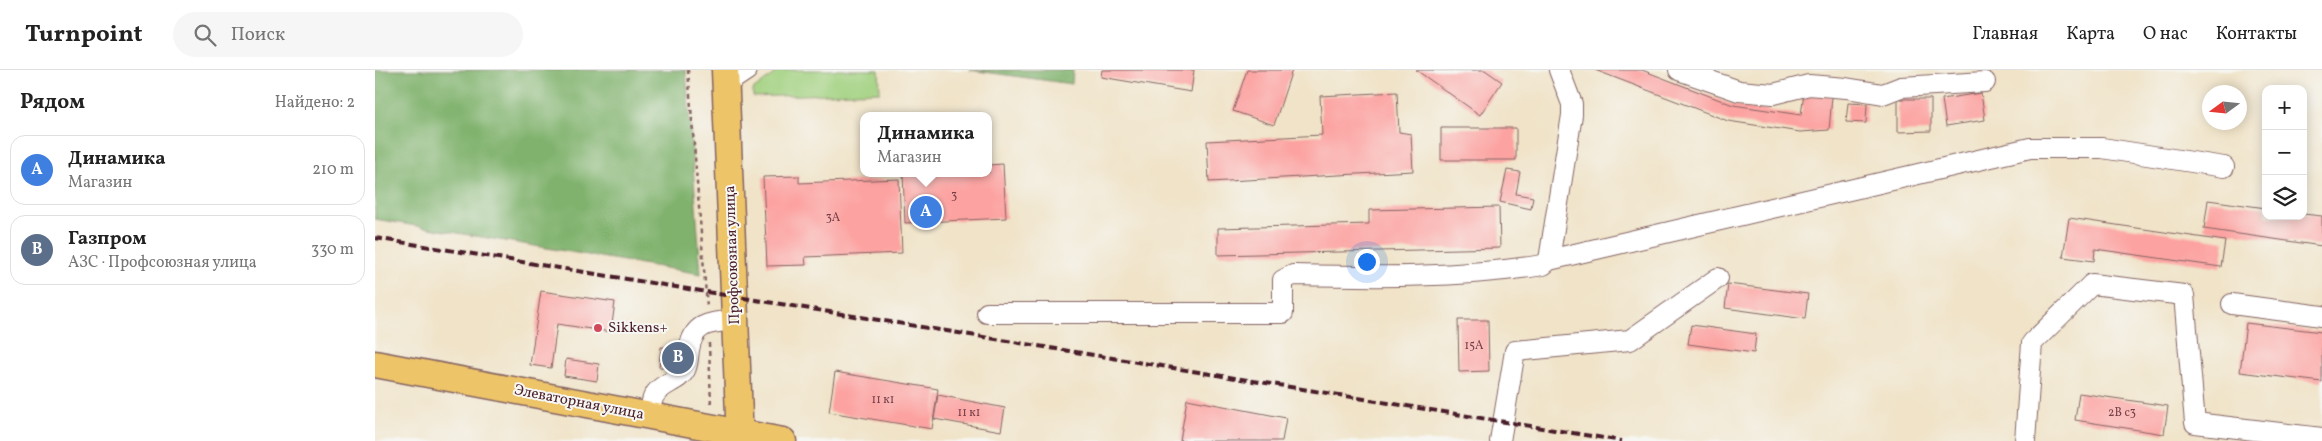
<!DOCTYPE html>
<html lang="ru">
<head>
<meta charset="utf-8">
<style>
	:root { --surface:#fff; --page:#f6f6f6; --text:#222; --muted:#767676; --line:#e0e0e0; --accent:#db2777 }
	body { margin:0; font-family:Vollkorn,serif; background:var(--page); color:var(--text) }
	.controls { position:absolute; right:15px; top:15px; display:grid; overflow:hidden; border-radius:10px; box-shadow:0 2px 12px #0003 }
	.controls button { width:45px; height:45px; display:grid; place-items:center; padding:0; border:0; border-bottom:1px solid var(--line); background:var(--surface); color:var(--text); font:25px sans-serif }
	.compass { position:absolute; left:1827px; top:15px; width:45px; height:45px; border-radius:50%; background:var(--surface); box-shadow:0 2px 12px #0003; rotate:255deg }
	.you { position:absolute; left:991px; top:191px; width:18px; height:18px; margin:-12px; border:4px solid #fff; border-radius:50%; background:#1a73e8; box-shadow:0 0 0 8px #1a73e833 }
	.badge { display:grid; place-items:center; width:32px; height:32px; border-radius:50%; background:var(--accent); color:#fff; font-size:16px; font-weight:700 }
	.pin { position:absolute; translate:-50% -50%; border:2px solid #fff; box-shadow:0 1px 5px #0006 }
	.popup { position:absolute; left:485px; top:42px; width:132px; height:65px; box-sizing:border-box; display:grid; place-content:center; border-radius:10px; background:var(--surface); filter:drop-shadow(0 1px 4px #0005); font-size:16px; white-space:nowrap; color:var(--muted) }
	.popup b { font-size:19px; color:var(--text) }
	.popup::after { content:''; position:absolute; left:50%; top:100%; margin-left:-10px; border:10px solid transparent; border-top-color:var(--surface) }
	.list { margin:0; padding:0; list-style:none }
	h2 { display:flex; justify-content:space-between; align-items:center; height:65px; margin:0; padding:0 20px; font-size:21px }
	h2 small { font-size:16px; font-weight:400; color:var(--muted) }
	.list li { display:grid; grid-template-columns:32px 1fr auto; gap:15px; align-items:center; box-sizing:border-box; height:70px; margin:0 10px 10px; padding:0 10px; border:1px solid var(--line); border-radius:15px }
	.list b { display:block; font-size:19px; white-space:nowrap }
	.list p { margin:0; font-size:16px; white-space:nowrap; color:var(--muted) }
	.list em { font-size:16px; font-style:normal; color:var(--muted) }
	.icon { flex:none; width:28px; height:28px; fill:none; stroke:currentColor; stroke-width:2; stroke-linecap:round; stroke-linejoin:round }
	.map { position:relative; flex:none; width:1947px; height:371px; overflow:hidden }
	header { display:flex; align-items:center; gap:30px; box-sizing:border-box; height:70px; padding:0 25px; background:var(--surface); border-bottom:1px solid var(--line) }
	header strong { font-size:24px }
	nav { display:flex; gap:28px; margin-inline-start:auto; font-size:18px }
	.search { width:350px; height:45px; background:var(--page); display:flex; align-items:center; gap:12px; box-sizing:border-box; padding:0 18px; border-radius:28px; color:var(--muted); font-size:19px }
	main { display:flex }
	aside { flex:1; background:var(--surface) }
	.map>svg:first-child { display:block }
</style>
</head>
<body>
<header>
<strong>Turnpoint</strong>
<div class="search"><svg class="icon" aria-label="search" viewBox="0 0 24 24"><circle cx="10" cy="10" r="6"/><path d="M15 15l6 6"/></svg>Поиск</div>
<nav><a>Главная</a><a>Карта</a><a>О нас</a><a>Контакты</a></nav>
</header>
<main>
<aside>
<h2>Рядом<small>Найдено: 2</small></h2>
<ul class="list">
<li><span class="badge" style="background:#3f7fe0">A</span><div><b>Динамика</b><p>Магазин</p></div><em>210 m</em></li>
<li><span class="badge" style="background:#5c6f8a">B</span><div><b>Газпром</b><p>АЗС · Профсоюзная улица</p></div><em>330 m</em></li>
</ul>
</aside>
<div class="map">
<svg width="1947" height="371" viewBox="0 0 1947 371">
	<rect width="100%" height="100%" fill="#f6f6f2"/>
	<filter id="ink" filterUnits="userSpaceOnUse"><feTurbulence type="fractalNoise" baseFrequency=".02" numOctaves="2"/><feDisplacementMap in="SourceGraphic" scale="10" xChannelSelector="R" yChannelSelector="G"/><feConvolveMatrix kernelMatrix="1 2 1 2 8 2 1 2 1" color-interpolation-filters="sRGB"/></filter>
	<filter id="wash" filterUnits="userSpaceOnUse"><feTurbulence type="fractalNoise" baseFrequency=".0096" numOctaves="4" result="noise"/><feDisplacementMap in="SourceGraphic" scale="20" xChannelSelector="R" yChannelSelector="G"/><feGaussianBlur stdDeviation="1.12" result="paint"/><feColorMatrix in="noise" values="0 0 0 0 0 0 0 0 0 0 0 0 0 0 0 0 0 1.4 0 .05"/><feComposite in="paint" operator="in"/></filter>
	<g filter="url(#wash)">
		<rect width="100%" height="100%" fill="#f0e3c8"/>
		<path fill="#a0d07e" stroke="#757854" d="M404 0H504L505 22 378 27V20Z"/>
		<path fill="#80b26d" stroke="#65684c" d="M0 0H311L326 204 0 149Z
			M595 0H698L697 14Z"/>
		<g id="blocks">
			<path fill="#fca3a1" d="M727 0H819L816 22 726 7Z
				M872 0H917L899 55 858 41Z
				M1041 0H1110L1127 12 1105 45Z
				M1220 0H1267L1358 35 1426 45 1429 22 1457 27 1454 60 1425 62 1353 51Z
				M1022 22 1024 62 1036 64 1038 101 834 112 832 71 947 65 945 26Z
				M1606 23 1610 50 1571 56 1567 29Z
				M1523 29H1556V61L1523 62Z
				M1473 33 1492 34 1491 53 1471 52Z
				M1066 58H1141V90H1066Z
				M628 94 631 148 530 153 528 103H614V95Z
				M1132 100 1145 102 1141 124 1158 127 1156 139 1125 132Z
				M424 106V113L524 109 527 183 430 187 431 195 392 196 388 107Z
				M1833 130 1891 138V146H1928V144L1947 146V176L1829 159Z
				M1124 137 1125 178 843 185V158L994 154V140Z
				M1694 148 1850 171 1846 197 1720 179 1719 191 1688 187Z
				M1353 214 1433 224 1430 249 1350 238Z
				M166 221 240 232 236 262 182 254 176 298 155 295Z
				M1083 250H1113L1114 301 1084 302Z
				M1871 253 1947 262V312L1865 302Z
				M1316 255 1381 264 1379 283 1313 274Z
				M286 277 322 280 320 300 284 297Z
				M191 289 224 294 222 311 189 306Z
				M460 302 563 319 557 359 454 342Z
				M1704 323 1793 336 1789 364 1700 350Z
				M563 325 630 338 626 361 559 349Z
				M812 329 911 348 907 371H805Z"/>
		</g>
	</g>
	<g filter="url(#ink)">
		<use href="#blocks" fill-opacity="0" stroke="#846462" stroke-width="1"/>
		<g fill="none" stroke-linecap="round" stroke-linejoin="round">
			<g stroke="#846462" stroke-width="22">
				<path id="minor" d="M1304 0 1364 21 1398 24 1434 15 1471 18 1508 24 1526 17 1610 12
					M351 14 372 0
					M1174 190 1655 78H1727L1849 97
					M1857 234 1947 246
					M612 243H908V210L918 205C1002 207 1085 208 1168 195L1174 190 1197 45V34L1184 0
					M274 347C276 341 276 333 278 328 284 313 303 313 310 300 313 295 313 286 314 280 319 251 336 253 361 250
					M1125 371 1140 281 1255 270 1343 208
					M1650 371 1657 273 1717 214 1809 225 1820 353 1947 368"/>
			</g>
			<g stroke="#846462" stroke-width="29">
				<path id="major" d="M350 0 365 371
					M0 294 408 371"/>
			</g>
			<path stroke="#846462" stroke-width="2.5" stroke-dasharray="4 4" stroke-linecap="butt" d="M313 0 332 237
				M334 273 336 337"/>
			<use href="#minor" stroke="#fff" stroke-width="20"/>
			<use href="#major" stroke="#eec469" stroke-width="26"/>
			<path stroke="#4a1f2b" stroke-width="4" stroke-dasharray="8 4" stroke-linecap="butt" d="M0 168 1247 371"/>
		</g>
	</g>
	<circle fill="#d1495b" stroke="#f6f6f2" stroke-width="2" cx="223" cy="258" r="5"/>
	<g text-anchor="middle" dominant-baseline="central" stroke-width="4" stroke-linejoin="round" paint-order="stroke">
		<g font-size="12" fill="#764048">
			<text x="579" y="126">3</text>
			<text x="458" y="148">3А</text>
			<text x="1099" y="276">15А</text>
			<text x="508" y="330">11 к1</text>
			<text x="594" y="343">11 к1</text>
			<text x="1747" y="343">2В с3</text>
		</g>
		<g font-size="15" fill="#4a1f2b" stroke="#f6f6f2">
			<text transform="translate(358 185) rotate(-92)">Профсоюзная улица</text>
			<text transform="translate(204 333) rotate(11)">Элеваторная улица</text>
		</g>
		<g font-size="15" fill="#4a1f2b" stroke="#f6f6f2" text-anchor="start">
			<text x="233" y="258">Sikkens+</text>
		</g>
	</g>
</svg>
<div class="controls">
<button>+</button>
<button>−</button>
<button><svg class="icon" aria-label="layers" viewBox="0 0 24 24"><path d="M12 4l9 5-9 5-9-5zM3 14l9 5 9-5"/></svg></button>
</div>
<svg class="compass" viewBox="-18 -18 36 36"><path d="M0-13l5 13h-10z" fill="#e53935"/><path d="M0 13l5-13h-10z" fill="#767676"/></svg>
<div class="you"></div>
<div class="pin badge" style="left:551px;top:142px;background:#3f7fe0">A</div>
<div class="popup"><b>Динамика</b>Магазин</div>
<div class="pin badge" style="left:303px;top:288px;background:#5c6f8a">B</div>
</div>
</main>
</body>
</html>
